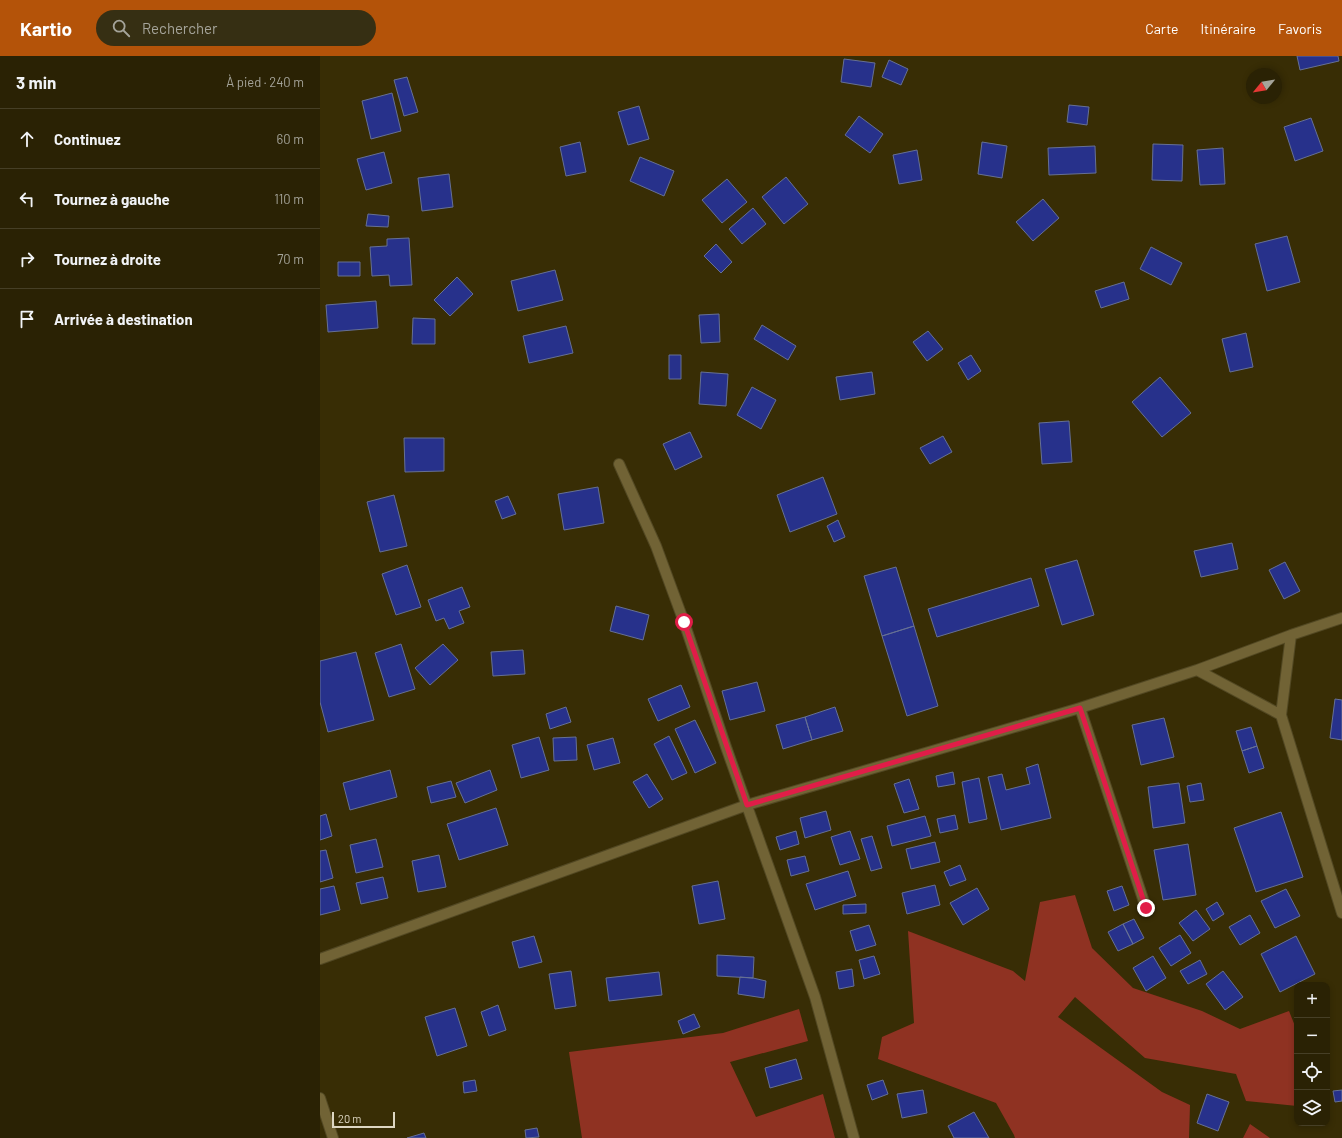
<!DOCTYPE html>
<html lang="fr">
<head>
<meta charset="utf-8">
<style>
	:root { --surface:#2a2204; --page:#362f13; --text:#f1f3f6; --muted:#a5a49a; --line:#463f26; --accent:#b45309 }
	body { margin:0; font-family:Barlow,sans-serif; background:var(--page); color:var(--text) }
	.controls { position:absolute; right:12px; bottom:12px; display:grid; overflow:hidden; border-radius:8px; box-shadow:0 2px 6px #0003 }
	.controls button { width:36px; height:36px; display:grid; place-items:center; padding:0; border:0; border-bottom:1px solid var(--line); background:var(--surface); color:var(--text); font:20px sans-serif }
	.compass { position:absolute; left:926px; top:12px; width:36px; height:36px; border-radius:50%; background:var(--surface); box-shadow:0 2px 6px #0003; rotate:240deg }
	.scale { position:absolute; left:12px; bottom:10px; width:63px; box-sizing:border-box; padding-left:4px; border:2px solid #ddd6c2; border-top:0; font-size:11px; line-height:14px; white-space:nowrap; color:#ddd6c2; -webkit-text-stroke:3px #382d05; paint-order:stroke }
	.stop { position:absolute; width:12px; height:12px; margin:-9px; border:3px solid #e11d48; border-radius:50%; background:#fff }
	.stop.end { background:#e11d48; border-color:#fff; box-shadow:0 1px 4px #0008 }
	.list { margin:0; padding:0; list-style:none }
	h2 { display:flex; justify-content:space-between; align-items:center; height:52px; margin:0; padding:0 16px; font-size:17px }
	h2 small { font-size:13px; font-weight:400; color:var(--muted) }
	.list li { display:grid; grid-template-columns:26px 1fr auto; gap:12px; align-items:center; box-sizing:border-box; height:60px; padding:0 16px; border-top:1px solid var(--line) }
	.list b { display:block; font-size:15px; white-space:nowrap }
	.list em { font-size:13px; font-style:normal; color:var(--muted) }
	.icon { flex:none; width:22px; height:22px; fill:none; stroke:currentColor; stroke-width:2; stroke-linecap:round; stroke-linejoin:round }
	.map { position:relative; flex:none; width:1022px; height:1082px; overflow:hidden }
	header { display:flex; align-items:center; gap:24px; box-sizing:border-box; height:56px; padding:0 20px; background:var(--accent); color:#fff }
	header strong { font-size:19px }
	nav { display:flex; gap:22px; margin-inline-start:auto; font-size:14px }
	.search { width:280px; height:36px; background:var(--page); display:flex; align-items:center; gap:10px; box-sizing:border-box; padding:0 14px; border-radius:22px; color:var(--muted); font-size:15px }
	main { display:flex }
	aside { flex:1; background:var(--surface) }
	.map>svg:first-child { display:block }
</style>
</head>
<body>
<header>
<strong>Kartio</strong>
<div class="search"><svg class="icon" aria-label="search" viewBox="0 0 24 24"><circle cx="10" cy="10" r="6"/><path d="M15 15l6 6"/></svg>Rechercher</div>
<nav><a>Carte</a><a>Itinéraire</a><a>Favoris</a></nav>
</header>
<main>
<aside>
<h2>3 min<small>À pied · 240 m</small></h2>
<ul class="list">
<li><svg class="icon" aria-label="ahead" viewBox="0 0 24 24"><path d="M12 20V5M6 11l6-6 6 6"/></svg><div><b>Continuez</b></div><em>60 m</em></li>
<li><svg class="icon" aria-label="left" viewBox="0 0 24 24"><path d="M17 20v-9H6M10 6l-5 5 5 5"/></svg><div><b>Tournez à gauche</b></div><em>110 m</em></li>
<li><svg class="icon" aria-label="right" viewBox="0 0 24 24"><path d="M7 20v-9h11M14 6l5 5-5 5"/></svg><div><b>Tournez à droite</b></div><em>70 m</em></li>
<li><svg class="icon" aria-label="arrive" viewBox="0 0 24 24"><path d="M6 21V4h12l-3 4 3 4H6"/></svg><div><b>Arrivée à destination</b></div></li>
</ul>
</aside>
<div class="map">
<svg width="1022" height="1082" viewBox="0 0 1022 1082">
	<rect width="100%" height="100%" fill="#382d05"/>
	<path fill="#8f3222" d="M755 839 772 892 813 932 882 955 920 973 969 955 977 975V1050L926 1045 916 1018 825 1002 755 941 738 961 842 1036 870 1049 869 1082H695L694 1079 676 1047 558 1003 562 981 594 967 588 875 693 915 705 925 720 846Z
		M479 953 488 985 410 1006 436 1061 503 1038 515 1082H262L249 996 403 977Z
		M930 1068 950 1082H923Z"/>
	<path fill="#27318b" stroke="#667094" d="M977 0H1018L1019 5 980 14Z
		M524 3 555 7 551 31 521 26Z
		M569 4 588 13 581 29 562 21Z
		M87 21 98 56 84 60 74 24Z
		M72 37 81 75 51 83 42 45Z
		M749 49 769 51 767 69 747 66Z
		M319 50 329 83 308 89 298 56Z
		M539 60 563 78 550 97 525 79Z
		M991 62 1003 95 975 105 964 71Z
		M260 86 266 116 246 120 240 91Z
		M662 86 687 90 682 122 658 118Z
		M833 88 863 89 862 125 832 124Z
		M775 90 776 117 729 119 728 92Z
		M903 92 905 128 880 129 877 94Z
		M597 94 602 124 579 128 573 99Z
		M64 96 72 127 46 134 37 103Z
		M320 101 354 115 344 140 310 125Z
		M129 118 133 151 102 155 98 122Z
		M466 121 488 148 464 168 442 141Z
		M407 123 427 146 402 167 382 144Z
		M723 143 739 162 713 185 696 166Z
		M433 152 446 168 422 188 409 173Z
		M48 158 69 160 68 171 46 170Z
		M967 180 980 226 947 235 935 188Z
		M89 182 92 229 70 230 69 219 52 220 50 191 67 190V183Z
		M396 188 412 206 401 217 384 200Z
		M831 191 862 207 851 229 820 213Z
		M18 206H40V220H18Z
		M235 214 243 244 198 255 191 225Z
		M137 221 153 238 130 260 114 244Z
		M804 226 809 243 781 252 775 235Z
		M56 245 58 272 8 276 6 249Z
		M399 258 400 286 381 287 379 259Z
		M93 262 115 263V288H92Z
		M442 269 476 290 468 304 434 283Z
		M246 270 253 297 209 307 203 280Z
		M608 275 623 293 607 305 593 286Z
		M926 277 933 311 910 316 902 283Z
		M349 299H361V323H349Z
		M651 299 661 315 648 324 638 307Z
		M381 316 408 318 406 350 379 348Z
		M552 316 555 338 520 344 516 321Z
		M840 321 871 357 842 381 812 346Z
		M432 331 456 344 441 373 417 359Z
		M749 365 752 406 722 408 719 367Z
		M370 376 382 401 355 414 343 388Z
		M623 380 632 396 610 408 600 392Z
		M84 382H124V415L85 416Z
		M503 421 517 458 470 476 457 439Z
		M278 431 284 467 244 474 238 438Z
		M74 439 87 490 60 496 47 446Z
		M188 440 196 458 182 463 175 445Z
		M518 464 525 481 514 486 507 470Z
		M912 487 918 513 881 521 874 495Z
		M757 504 774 559 742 569 725 513Z
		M965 506 980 535 964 543 949 514Z
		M87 509 101 551 76 559 62 518Z
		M576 511 594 570 562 580 544 520Z
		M711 522 719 550 617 581 608 553Z
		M142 531 150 551 139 555 144 567 129 573 124 562 116 565 108 544Z
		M296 550 329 559 323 584 290 575Z
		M594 570 618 650 587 660 562 580Z
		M81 588 95 633 69 641 55 597Z
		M123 588 138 604 110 629 95 612Z
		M203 594 205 618 173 620 171 596Z
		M36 596 54 664 8 676 0 646V605Z
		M437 626 445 655 410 664 402 635Z
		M361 629 370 651 338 665 328 643Z
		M1015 643 1022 644V684L1010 682Z
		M246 651 251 666 230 673 226 658Z
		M515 651 523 675 492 684 485 661Z
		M485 661 492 684 463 693 456 669Z
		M844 662 854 701 821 709 812 669Z
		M375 664 396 707 375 717 355 673Z
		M931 671 937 690 922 695 916 675Z
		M349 680 367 717 352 724 334 688Z
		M219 681 229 714 201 722 192 689Z
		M256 681 257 704 234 705 233 682Z
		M293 682 300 707 274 714 267 689Z
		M937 690 944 712 929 717 922 695Z
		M718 708 731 762 681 774 668 721 682 718 686 734 710 728 706 712Z
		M70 714 77 741 30 754 23 727Z
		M170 714 177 734 145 747 136 727Z
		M633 716 635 728 618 731 616 720Z
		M327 718 343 743 329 752 313 726Z
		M659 722 667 763 649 767 642 726Z
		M589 723 599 753 584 757 574 728Z
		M131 725 136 741 111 747 107 731Z
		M859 727 865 767 833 772 828 731Z
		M881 727 884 744 870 746 867 730Z
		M176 752 188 789 139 804 127 768Z
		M506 755 511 774 485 782 480 762Z
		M961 756 983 821 936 836 914 772Z
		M6 758 12 780 0 784V760Z
		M635 759 638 773 620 777 617 763Z
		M605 760 611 780 572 790 567 770Z
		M476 775 479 788 460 794 456 781Z
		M530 775 540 803 520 809 511 781Z
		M552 780 562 812 551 815 541 783Z
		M56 783 63 811 36 817 30 789Z
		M615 786 620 806 591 813 586 793Z
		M868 788 876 839 843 844 834 794Z
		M6 794 13 822 0 826V795Z
		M119 799 126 831 98 836 92 805Z
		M485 800 489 815 471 820 467 804Z
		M640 809 646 824 630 830 624 816Z
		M528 815 536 840 495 854 486 828Z
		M63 821 68 842 41 848 36 827Z
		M398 825 405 863 379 868 372 830Z
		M615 829 620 849 587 858 582 837Z
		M14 830 20 854 0 859V833Z
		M802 830 809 849 794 855 787 835Z
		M657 832 669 853 643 869 630 847Z
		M966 833 980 860 955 872 941 845Z
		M897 846 904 858 893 865 886 853Z
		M546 848V857L523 858V849Z
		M876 854 890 873 873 885 859 867Z
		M930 859 940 877 920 889 909 871Z
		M814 863 824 882 813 888 803 868Z
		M803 868 813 888 798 895 788 876Z
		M549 869 556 889 536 895 530 875Z
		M860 879 871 897 851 910 839 892Z
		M214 880 222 906 199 912 192 886Z
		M976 880 995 918 960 936 941 898Z
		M397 899 434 901 433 922 397 920Z
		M554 900 560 918 544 923 539 904Z
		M833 900 846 922 826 935 813 912Z
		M880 904 887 918 868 928 860 915Z
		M532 913 534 930 519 933 516 916Z
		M251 915 256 950 235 953 229 918Z
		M903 915 923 941 905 954 886 928Z
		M339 916 342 939 289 945 286 922Z
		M420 921 433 922 446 925 444 942 418 938Z
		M178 949 186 974 169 980 161 956Z
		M135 952 147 990 117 1000 105 961Z
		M374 958 380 971 363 978 358 965Z
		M476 1003 482 1023 450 1032 445 1012Z
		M155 1024 157 1035 144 1037 143 1026Z
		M563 1024 568 1038 552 1044 547 1029Z
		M603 1034 607 1057 582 1062 577 1038Z
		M1022 1034V1045L1015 1046 1013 1035Z
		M887 1038 909 1046 898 1075 877 1067Z
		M654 1056 669 1082H634L628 1070Z
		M217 1072 219 1081 206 1082 205 1074Z
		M104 1077 106 1082H87Z"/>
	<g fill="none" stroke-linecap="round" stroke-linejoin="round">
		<g stroke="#524823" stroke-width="12">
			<path id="minor" d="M299 408 336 490 364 566 406 691 495 941 534 1082
				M971 579 1022 562
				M877 614 961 659
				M760 652 826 852
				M0 903 427 749 760 652 877 614 971 579 961 659 1022 857
				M0 1042 13 1082"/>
		</g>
		<use href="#minor" stroke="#716335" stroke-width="10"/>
	</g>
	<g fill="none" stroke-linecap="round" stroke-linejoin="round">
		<path stroke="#e11d48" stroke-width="5" d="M364 566 427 749 760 652 826 852"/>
	</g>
</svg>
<div class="controls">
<button>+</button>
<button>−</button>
<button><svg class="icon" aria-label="locate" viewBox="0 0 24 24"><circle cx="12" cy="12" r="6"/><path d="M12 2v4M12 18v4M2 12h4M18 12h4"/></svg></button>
<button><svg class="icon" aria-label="layers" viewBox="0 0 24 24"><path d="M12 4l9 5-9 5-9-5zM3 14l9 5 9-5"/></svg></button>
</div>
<svg class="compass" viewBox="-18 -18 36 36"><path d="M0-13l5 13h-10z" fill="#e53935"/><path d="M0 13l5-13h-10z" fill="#a5a49a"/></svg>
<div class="scale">20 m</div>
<div class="stop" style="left:364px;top:566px"></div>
<div class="stop end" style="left:826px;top:852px"></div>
</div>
</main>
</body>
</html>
